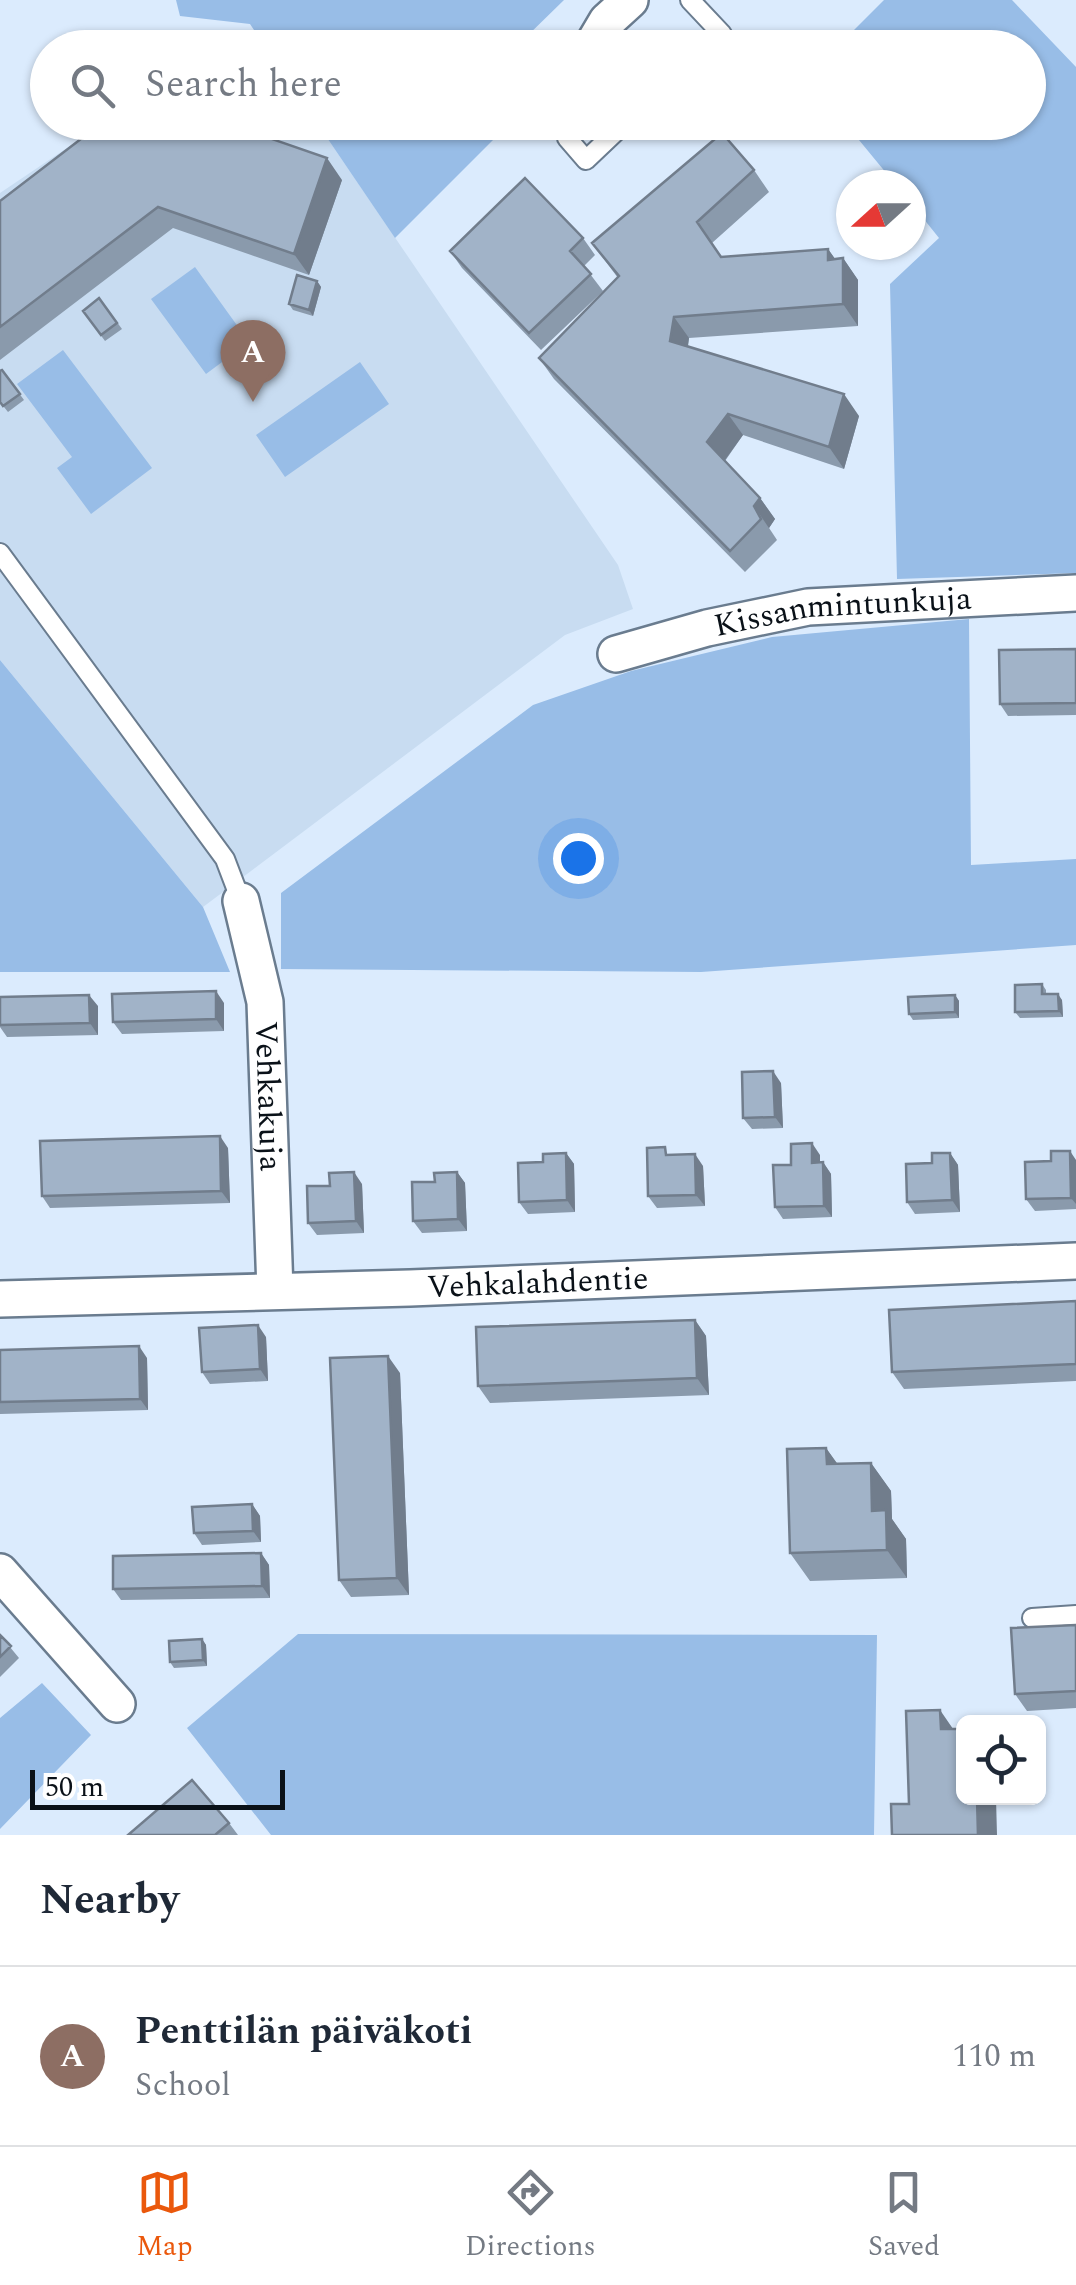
<!DOCTYPE html>
<html lang="en">
<head>
<meta charset="utf-8">
<style>
	:root { --surface:#fff; --page:#f2f2f3; --text:#1f2937; --muted:#747a83; --line:#e0e1e3; --accent:#ea580c }
	body { margin:0; font-family:Spectral,serif; background:var(--page); color:var(--text) }
	.controls { position:absolute; right:30px; bottom:30px; display:grid; overflow:hidden; border-radius:15px; box-shadow:0 2px 8px #0004 }
	.controls button { width:90px; height:90px; display:grid; place-items:center; padding:0; border:0; border-bottom:2px solid var(--line); background:var(--surface); color:var(--text); font:50px sans-serif }
	.compass { position:absolute; left:836px; top:170px; width:90px; height:90px; border-radius:50%; background:var(--surface); box-shadow:0 2px 8px #0004; rotate:249deg }
	.scale { position:absolute; left:30px; bottom:25px; width:255px; box-sizing:border-box; padding-left:10px; border:5px solid #0a1118; border-top:0; font-size:28px; line-height:35px; white-space:nowrap; color:#0a1118; -webkit-text-stroke:8px #fff; paint-order:stroke }
	.you { position:absolute; left:578px; top:858px; width:35px; height:35px; margin:-25px; border:8px solid #fff; border-radius:50%; background:#1a73e8; box-shadow:0 0 0 15px #1a73e833 }
	.badge { display:grid; place-items:center; width:65px; height:65px; border-radius:50%; background:var(--accent); color:#fff; font-size:32px; font-weight:700 }
	.pin { position:absolute; translate:-50% -82px; filter:drop-shadow(0 2px 5px #0008) }
	.pin::after { content:''; position:absolute; top:52px; width:35px; height:30px; background:inherit; clip-path:polygon(0 0,100% 0,50% 100%) }
	.list { margin:0; padding:0; list-style:none }
	h2 { display:flex; justify-content:space-between; align-items:center; height:130px; margin:0; padding:0 40px; font-size:42px }
	h2 small { font-size:32px; font-weight:400; color:var(--muted) }
	.list li { display:grid; grid-template-columns:65px 1fr auto; gap:30px; align-items:center; box-sizing:border-box; height:180px; padding:0 40px; border-top:2px solid var(--line) }
	.list b { display:block; font-size:38px; white-space:nowrap }
	.list p { margin:0; font-size:32px; white-space:nowrap; color:var(--muted) }
	.list em { font-size:32px; font-style:normal; color:var(--muted) }
	.icon { flex:none; width:55px; height:55px; fill:none; stroke:currentColor; stroke-width:2; stroke-linecap:round; stroke-linejoin:round }
	.map { position:relative; flex:none; width:1076px; height:1835px; overflow:hidden }
	.search { position:absolute; background:var(--surface); box-shadow:0 2px 8px #0004; left:30px; right:30px; top:30px; height:110px; display:flex; align-items:center; gap:25px; box-sizing:border-box; padding:0 35px; border-radius:55px; color:var(--muted); font-size:38px }
	.sheet { height:310px; background:var(--surface) }
	nav { display:flex; justify-content:space-around; align-items:center; box-sizing:border-box; height:140px; border-top:2px solid var(--line); background:var(--surface); font-size:28px; color:var(--muted) }
	nav a { display:grid; justify-items:center; gap:5px }
	nav .on { color:var(--accent) }
	.map>svg:first-child { display:block }
</style>
</head>
<body>
<div class="map">
<svg width="1076" height="1835" viewBox="0 0 1076 1835">
	<rect width="100%" height="100%" fill="#dbebfd"/>
	<path fill="#c8dcf1" d="M104 123H317L618 565 633 609 565 635 203 907 0 660V193Z"/>
	<path fill="#98bde7" d="M176 0H564L520 43 524 47 266 48 250 24 180 16Z
		M884 0H1012L1076 67V573L897 579 890 284 939 238 911 203V185H896L845 123 1028 122V48L837 47Z
		M317 123H510L395 238Z
		M195 267 249 342 206 374 151 299Z
		M63 350 152 468 91 514 57 468 72 457 17 384Z
		M360 362 389 404 285 477 256 435Z
		M969 619 971 865 1076 859V945L701 972 281 969V893L533 705 631 671 772 637Z
		M0 660 203 907 230 972H0Z
		M298 1634 877 1635 874 1835H271L187 1728Z
		M42 1683 91 1735 0 1829V1718Z"/>
	<g fill="none" stroke-linecap="round" stroke-linejoin="round">
		<g stroke="#6a7c8f" stroke-width="22">
			<path id="lane" d="M690 0 722 34 707 48
				M571 122 567 138 586 160 626 122
				M0 553 225 859 241 901
				M1032 1618 1076 1615"/>
		</g>
		<g stroke="#6a7c8f" stroke-width="40">
			<g id="street">
				<path d="M591 48 607 21 630 0"/>
				<path id="s1" d="M616 654 707 628 808 607 1076 593"/>
				<path id="s2" d="M241 901 265 1002 275 1291"/>
				<path id="s3" d="M0 1299 410 1288 1076 1261"/>
				<path d="M0 1572 117 1704"/>
			</g>
		</g>
		<use href="#lane" stroke="#fff" stroke-width="18"/>
		<use href="#street" stroke="#fff" stroke-width="35"/>
	</g>
	<path fill="#8a9aac" d="M754 170 769 192 712 243 721 257 828 249 835 259 843 258 858 280V326L689 338 688 347 859 416 844 469 743 435 725 461 760 498 775 519 769 528 777 540 745 572 554 379 539 358 618 278 592 243Z
		M342 180 309 275 173 228 0 360V201Z
		M583 238 595 255 584 266 603 291 541 350 462 268 450 251Z
		M317 281 321 287 313 316 293 310 289 304Z
		M99 298 122 329 105 341 83 311Z
		M2 370 24 400 8 412 0 402Z
		M1076 649V715L1008 716 1000 704Z
		M1042 984 1046 990V994L1062 1000 1063 1017 1020 1018 1015 1012Z
		M955 995 959 1001V1018L913 1020 909 1014Z
		M0 997 98 1006V1035L7 1037 0 1027Z
		M224 1003V1031L122 1034 113 1022Z
		M781 1083 783 1128 752 1129 743 1118Z
		M228 1148 230 1203 50 1208 42 1196Z
		M566 1153 574 1164 575 1212 528 1214 519 1202 543 1162Z
		M950 1153 958 1165 960 1212 915 1214 907 1202Z
		M671 1155 703 1166 705 1206 657 1208 648 1196Z
		M820 1155V1163L823 1162 831 1174 832 1217 783 1219 775 1207 791 1165Z
		M1076 1160V1209L1035 1211 1026 1199Z
		M457 1172 465 1183 467 1231 422 1233 413 1221 435 1182Z
		M362 1184 364 1233 317 1235 308 1223Z
		M1076 1301V1381L904 1389 892 1372Z
		M695 1320 706 1336 709 1395 490 1403 478 1386Z
		M266 1337 268 1381 210 1384 202 1372Z
		M0 1350 147 1358 148 1410 0 1414Z
		M400 1373 409 1595 351 1597 339 1580Z
		M826 1448 837 1464 871 1463 891 1491 892 1519 906 1539 907 1578 810 1581 790 1553Z
		M252 1504 260 1516 261 1542 202 1545 194 1533Z
		M261 1553 269 1565 270 1598 121 1600 113 1589Z
		M1076 1625V1708L1027 1711 1015 1694Z
		M0 1635 19 1658 0 1677Z
		M202 1639 206 1645 207 1666 174 1668 170 1662Z
		M229 1823 238 1835H128Z"/>
	<path fill="#717d8c" d="M327 158 342 180 309 275 294 254Z
		M828 249 843 270V258L858 280V326L843 304 828 260Z
		M317 281 321 287 313 316 309 310Z
		M674 317 689 338 685 363 670 341Z
		M844 394 859 416 844 469 829 447Z
		M728 414 743 435 722 464 707 442Z
		M760 498 775 519 769 528 777 540 754 506Z
		M216 991 224 1003V1031L216 1019Z
		M1058 994 1062 1000 1063 1017 1059 1011Z
		M89 995 98 1006V1035L90 1023Z
		M955 995 959 1001V1018L955 1012Z
		M773 1071 781 1083 783 1128 775 1117Z
		M220 1136 228 1148 230 1203 221 1191Z
		M812 1143 820 1155V1175L812 1163Z
		M1070 1151 1076 1160V1204L1071 1198Z
		M566 1153 574 1164 575 1212 567 1200Z
		M950 1153 958 1165 960 1212 952 1200Z
		M695 1154 703 1166 705 1206 696 1195Z
		M823 1162 831 1174 832 1217 824 1206Z
		M354 1172 362 1184 364 1233 356 1221Z
		M457 1172 465 1183 467 1231 458 1219Z
		M695 1320 706 1336 709 1395 697 1378Z
		M258 1325 266 1337 268 1381 260 1369Z
		M139 1346 147 1358 148 1410 140 1399Z
		M388 1356 400 1373 409 1595 397 1578Z
		M826 1448 847 1477 827 1464Z
		M871 1463 891 1491 892 1519 906 1539 907 1578 887 1550 872 1511Z
		M252 1504 260 1516 261 1542 253 1531Z
		M261 1553 269 1565 270 1598 262 1586Z
		M202 1639 206 1645 207 1666 203 1660Z
		M940 1710 960 1739 941 1729Z
		M977 1798H996L997 1835H978Z"/>
	<path fill="#a1b3c8" stroke="#717d8c" stroke-width="2.5" d="M103 122H223L327 158 294 254 158 207 0 327V201Z
		M722 133 754 170 697 222 721 257 828 249V260L843 258V304L674 317 670 341 844 394 829 447 728 414 707 442 760 498 754 506 761 519 730 551 539 358 619 276 592 243Z
		M525 178 583 238 570 251 591 274 529 333 450 251Z
		M297 275 317 281 309 310 289 304Z
		M99 298 117 323 101 335 83 311Z
		M2 370 20 394 3 406 0 402V371Z
		M1076 649V703L1000 704 999 650Z
		M1042 984V994H1058L1059 1011 1015 1012V985Z
		M216 991V1019L113 1022 112 994Z
		M89 995 90 1023 0 1025V997Z
		M955 995V1012L909 1014 908 997Z
		M773 1071 775 1117 743 1118 742 1072Z
		M220 1136 221 1191 42 1196 40 1141Z
		M812 1143V1163L823 1162 824 1206 775 1207 773 1165H791V1144Z
		M665 1147 666 1155 695 1154 696 1195 648 1196 647 1148Z
		M1051 1151H1070L1071 1198 1026 1199 1025 1162 1051 1161Z
		M566 1153 567 1200 519 1202 518 1163 543 1162V1154Z
		M932 1153H950L952 1200 907 1202 906 1164 932 1163Z
		M354 1172 356 1221 308 1223 307 1186H330L329 1173Z
		M457 1172 458 1219 413 1221 412 1182H435L434 1173Z
		M1076 1301V1364L892 1372 889 1310Z
		M695 1320 697 1378 478 1386 476 1327Z
		M258 1325 260 1369 202 1372 199 1328Z
		M139 1346 140 1399 0 1402V1350Z
		M388 1356 397 1578 339 1580 330 1358Z
		M826 1448 827 1464 871 1463 872 1511 886 1510 887 1550 790 1553 787 1449Z
		M252 1504 253 1531 194 1533 192 1507Z
		M261 1553 262 1586 113 1589V1556Z
		M1076 1625V1691L1015 1694 1011 1628Z
		M0 1635 11 1646 0 1657Z
		M202 1639 203 1660 170 1662 169 1641Z
		M940 1710 941 1729H964V1798H977L978 1835H892L891 1804H909L906 1711Z
		M192 1780 229 1823 215 1835H128Z"/>
	<g text-anchor="middle" dominant-baseline="central" stroke-width="8" stroke-linejoin="round" paint-order="stroke">
		<g font-size="32" fill="#0a1118" stroke="#fff">
			<text stroke="none"><textPath href="#s1" startOffset="232">Kissanmintunkuja</textPath></text>
			<text stroke="none"><textPath href="#s2" startOffset="198">Vehkakuja</textPath></text>
			<text stroke="none"><textPath href="#s3" startOffset="538">Vehkalahdentie</textPath></text>
		</g>
	</g>
</svg>
<div class="controls">
<button><svg class="icon" aria-label="locate" viewBox="0 0 24 24"><circle cx="12" cy="12" r="6"/><path d="M12 2v4M12 18v4M2 12h4M18 12h4"/></svg></button>
</div>
<svg class="compass" viewBox="-18 -18 36 36"><path d="M0-13l5 13h-10z" fill="#e53935"/><path d="M0 13l5-13h-10z" fill="#747a83"/></svg>
<div class="scale">50 m</div>
<div class="you"></div>
<div class="pin badge" style="left:253px;top:402px;background:#8d6e63">A</div>
<div class="search"><svg class="icon" aria-label="search" viewBox="0 0 24 24"><circle cx="10" cy="10" r="6"/><path d="M15 15l6 6"/></svg>Search here</div>
</div>
<section class="sheet">
<h2>Nearby<small></small></h2>
<ul class="list">
<li><span class="badge" style="background:#8d6e63">A</span><div><b>Penttilän päiväkoti</b><p>School</p></div><em>110 m</em></li>
</ul>
</section>
<nav>
<a class="on"><svg class="icon" aria-label="map" viewBox="0 0 24 24"><path d="M3 6l6-2 6 2 6-2v14l-6 2-6-2-6 2zM9 4v14M15 6v14"/></svg>Map</a>
<a><svg class="icon" aria-label="directions" viewBox="0 0 24 24"><path d="M12 3l9 9-9 9-9-9zM9 14v-3h6M13 9l2 2-2 2"/></svg>Directions</a>
<a><svg class="icon" aria-label="saved" viewBox="0 0 24 24"><path d="M7 4h10v16l-5-4-5 4z"/></svg>Saved</a>
</nav>
</body>
</html>
